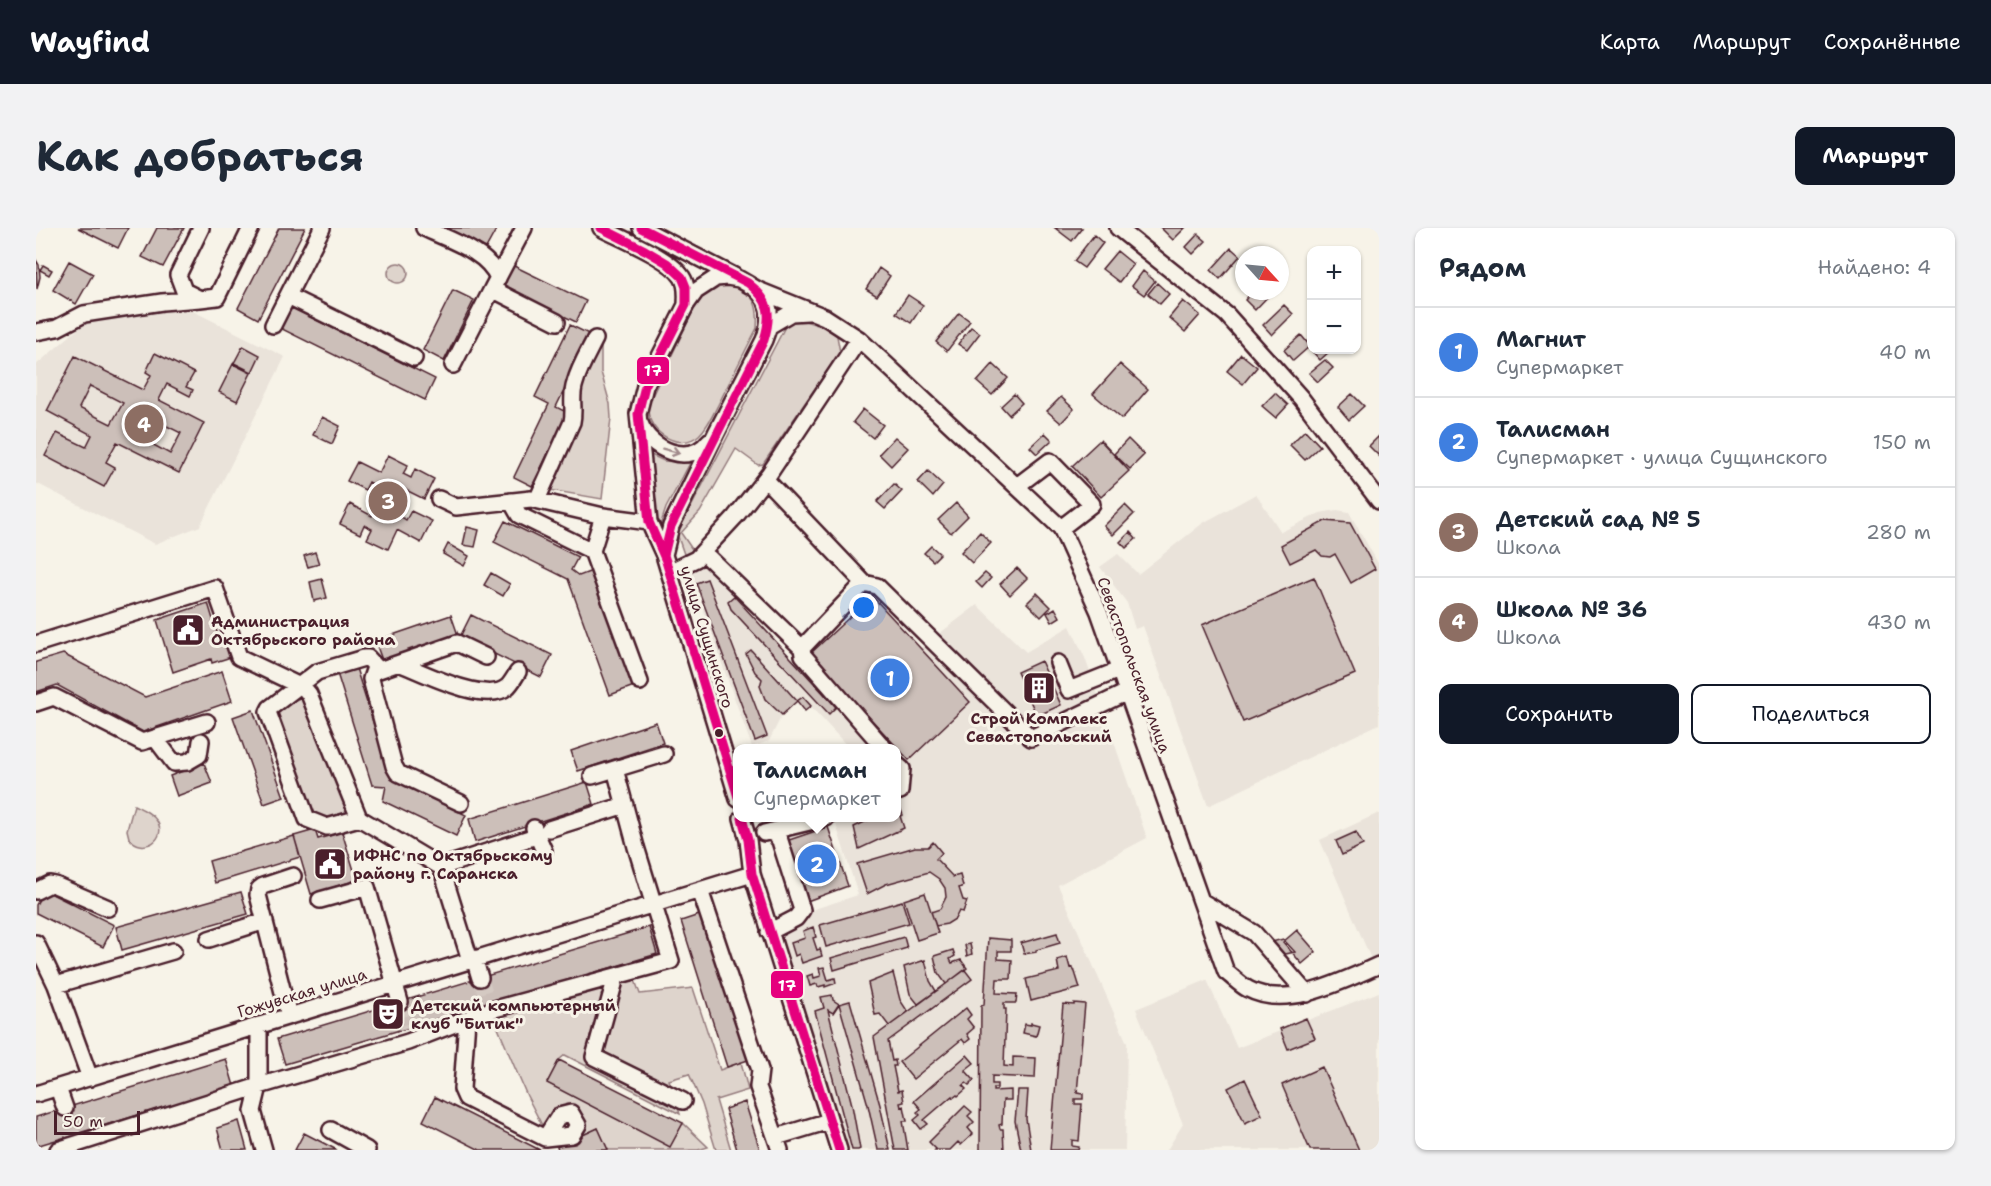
<!DOCTYPE html>
<html lang="ru">
<head>
<meta charset="utf-8">
<style>
	:root { --surface:#fff; --page:#f2f2f3; --text:#1f2937; --muted:#747a83; --line:#e0e1e3; --accent:#111827 }
	body { margin:0; font-family:"Shantell Sans",sans-serif; background:var(--page); color:var(--text) }
	.controls { position:absolute; right:18px; top:18px; display:grid; overflow:hidden; border-radius:12px; box-shadow:0 2px 4px #0004 }
	.controls button { width:54px; height:54px; display:grid; place-items:center; padding:0; border:0; border-bottom:2px solid var(--line); background:var(--surface); color:var(--text); font:30px sans-serif }
	.compass { position:absolute; left:1199px; top:18px; width:54px; height:54px; border-radius:50%; background:var(--surface); box-shadow:0 2px 4px #0004; rotate:117deg }
	.scale { position:absolute; left:18px; bottom:15px; width:86px; box-sizing:border-box; padding-left:6px; border:3px solid #4a1f2b; border-top:0; font-size:16px; line-height:21px; white-space:nowrap; color:#4a1f2b; -webkit-text-stroke:4px #f7f3e8; paint-order:stroke }
	.you { position:absolute; left:828px; top:380px; width:21px; height:21px; margin:-15px; border:4px solid #fff; border-radius:50%; background:#1a73e8; box-shadow:0 0 0 9px #1a73e833 }
	.badge { display:grid; place-items:center; width:39px; height:39px; border-radius:50%; background:var(--accent); color:#fff; font-size:20px; font-weight:700 }
	.pin { position:absolute; translate:-50% -50%; border:3px solid #fff; box-shadow:0 2px 6px #0006 }
	.popup { position:absolute; left:697px; top:516px; width:168px; height:78px; box-sizing:border-box; display:grid; place-content:center; border-radius:12px; background:var(--surface); filter:drop-shadow(0 2px 4px #0005); font-size:20px; white-space:nowrap; color:var(--muted) }
	.popup b { font-size:22px; color:var(--text) }
	.popup::after { content:''; position:absolute; left:50%; top:100%; margin-left:-12px; border:12px solid transparent; border-top-color:var(--surface) }
	.list { margin:0; padding:0; list-style:none }
	h2 { display:flex; justify-content:space-between; align-items:center; height:78px; margin:0; padding:0 24px; font-size:26px }
	h2 small { font-size:20px; font-weight:400; color:var(--muted) }
	.list li { display:grid; grid-template-columns:39px 1fr auto; gap:18px; align-items:center; box-sizing:border-box; height:90px; padding:0 24px; border-top:2px solid var(--line) }
	.list b { display:block; font-size:22px; white-space:nowrap }
	.list p { margin:0; font-size:20px; white-space:nowrap; color:var(--muted) }
	.list em { font-size:20px; font-style:normal; color:var(--muted) }
	.actions { display:flex; gap:12px; padding:18px 24px }
	.actions a { flex:1; padding:14px 0; border:2px solid var(--accent); border-radius:12px; text-align:center; font-size:21px; color:var(--accent) }
	.actions .main { background:var(--accent); color:#fff }
	.map { position:relative; flex:none; width:1343px; height:922px; overflow:hidden; border-radius:12px }
	header { display:flex; align-items:center; gap:36px; box-sizing:border-box; height:84px; padding:0 30px; background:var(--accent); color:#fff }
	header strong { font-size:28px }
	nav { display:flex; gap:33px; margin-inline-start:auto; font-size:21px }
	.intro { display:flex; align-items:center; justify-content:space-between; box-sizing:border-box; height:144px; padding:0 36px }
	h1 { margin:0; font-size:42px }
	.button { padding:15px 27px; border-radius:12px; background:var(--accent); color:#fff; font-size:21px; font-weight:700 }
	main { display:flex; gap:36px; padding:0 36px }
	aside { flex:1; background:var(--surface); border-radius:12px; box-shadow:0 2px 4px #0004 }
	.map>svg:first-child { display:block }
</style>
</head>
<body>
<header>
<strong>Wayfind</strong>
<nav><a>Карта</a><a>Маршрут</a><a>Сохранённые</a></nav>
</header>
<div class="intro"><h1>Как добраться</h1><a class="button">Маршрут</a></div>
<main>
<div class="map">
<svg width="1343" height="922" viewBox="0 0 1343 922">
	<rect width="100%" height="100%" fill="#f7f3e8"/>
	<filter id="ink" filterUnits="userSpaceOnUse"><feTurbulence type="fractalNoise" baseFrequency=".0167" numOctaves="2"/><feDisplacementMap in="SourceGraphic" scale="12" xChannelSelector="R" yChannelSelector="G"/><feConvolveMatrix kernelMatrix="1 2 1 2 8 2 1 2 1" color-interpolation-filters="sRGB"/></filter>
	<g filter="url(#ink)">
		<path fill="#eae3da" d="M147 78 249 129 164 298 119 316 0 255V137L49 95Z
			M1220 266 1245 304 1284 285 1301 282 1313 284 1343 337V496L1172 578 1107 398 1099 401 1091 375 1064 339 1082 326 1102 346 1167 295Z
			M668 334 804 481 941 377 990 424 1034 398 1049 430 1111 610 1022 657 1091 815 1089 922H810L790 860 741 693 822 667 798 590H860V520H813L766 469 746 487 733 513 716 519 655 350 653 341Z
			M1343 585V727L1335 731 1284 612Z
			M1171 752 1201 820 1343 764V922H1131L1147 896 1100 781Z"/>
		<path fill="#ded4cc" stroke="#947a7c" stroke-width="1.5" d="M352 45a10 10 0 1 1 20 0a10 10 0 1 1-20 0Z
			M696 56C718 66 723 76 721 100 709 123 697 147 685 171 679 182 673 198 663 207 644 224 612 205 612 181 612 177 615 172 616 168L663 71C673 57 680 57 696 56Z
			M763 91 794 101 801 108 804 124 727 236 722 237 700 221 664 284 645 305 660 327 650 332 641 306 751 95Z
			M565 115V144L574 176 575 190 566 271 508 261 541 155Z
			M613 226 628 233 654 235 630 280 622 304Z
			M256 470 271 472 311 581C299 598 292 596 273 589L235 484Z
			M98 577C106 581 116 585 121 593 132 610 108 628 93 610L91 602Z
			M596 744 604 766 657 760 684 842 705 834 712 862 680 872 695 922H680L666 876 653 846 633 852 644 886 529 827 523 832 511 855 634 918 647 895 672 919 662 922H572L562 900 521 919 509 910 536 907V885L510 905 491 868 456 786Z"/>
		<path fill="#ccbfb9" stroke="#4a1f2b" stroke-width="1.5" fill-rule="evenodd" d="M42 0H92L82 20Z
			M121 0H148L127 39 106 29Z
			M243 0H269L222 91 202 80Z
			M411 0H461L450 20Z
			M1019 0H1046L1036 13Z
			M1125 0H1149L1137 12Z
			M1162 6 1170 13 1157 26 1150 19Z
			M1058 7 1067 15 1048 40 1038 33Z
			M1195 20 1204 28 1184 51 1175 42Z
			M1081 23 1097 36 1083 54 1066 41Z
			M0 32 3 37 4 49 1 61Z
			M33 33 57 46 40 76 17 62Z
			M7 37 16 42 13 47 4 42Z
			M476 37 550 73 540 94 466 58Z
			M843 40 854 48 841 68 830 61Z
			M1107 43 1119 53 1108 67 1096 58Z
			M1121 55 1133 66 1124 76 1112 66Z
			M417 62 438 72 408 133 387 122Z
			M1217 63H1237L1219 82 1209 72Z
			M872 67 887 77 875 95 860 85Z
			M1147 73 1164 87 1149 104 1133 90Z
			M1248 77 1257 86 1236 107 1227 97Z
			M252 78 399 151 389 172 242 99Z
			M923 85 934 93 911 123 900 114Z
			M534 97 555 107 520 179 532 185 496 258 478 249 513 176 499 169Z
			M935 99 944 105 931 122 922 116Z
			M1265 107 1274 118 1257 133 1248 122Z
			M207 118 224 127 216 144 198 135Z
			M1278 122H1293L1294 123 1284 132 1276 123Z
			M119 125 158 145 150 159 157 162 154 168 131 156 123 172 168 195 143 245 81 214 70 234 79 239 68 259 9 228 21 205 50 219 56 207 11 183 39 128 107 162 115 147 110 144ZM54 158 87 175 75 196 43 180ZM113 189 145 205 134 226 103 209Z
			M1205 126 1221 139 1207 156 1191 143Z
			M1289 132 1297 140 1282 154 1273 145Z
			M197 136 215 145 201 173 183 164Z
			M957 136 972 150 956 167 941 154Z
			M1084 136 1112 161 1086 191 1057 166Z
			M1239 165 1252 177 1240 190 1226 178Z
			M978 166 986 175 973 187 965 178Z
			M1316 166 1328 178 1313 192 1302 179Z
			M1025 169 1038 181 1025 195 1011 183Z
			M827 181 847 197 837 210 817 194Z
			M286 189 304 198 296 216 277 207Z
			M1269 202 1284 218 1269 232 1254 217Z
			M1009 205 1016 212 1001 226 994 219Z
			M1343 208V228L1333 218Z
			M859 209 872 220 855 238 843 226Z
			M1092 211 1108 227 1094 241 1078 226Z
			M1064 212 1093 243 1065 269 1036 238Z
			M352 227 372 237 367 246 375 250 379 241 398 251 388 271 366 260 358 276 368 280 364 288 370 292 375 283 396 293 385 315 361 302 352 321 331 311 336 301 328 297 324 306 304 296 314 276 336 288 345 271 338 267 342 259 333 254 329 262 311 253 321 234 343 245Z
			M892 243 907 257 897 269 882 254Z
			M858 256 866 263 849 281 841 274Z
			M920 275 932 288 915 305 902 292Z
			M1089 277 1098 286 1077 307 1068 298Z
			M469 293 542 329 535 342 543 348 556 343 598 458 574 467 532 351 458 314Z
			M1289 293 1314 295 1339 341 1315 355 1299 326 1294 329 1286 328 1280 322 1254 335 1245 317Z
			M431 299 443 302 439 319 427 317Z
			M944 304 955 315 936 335 925 324Z
			M1094 304 1100 311 1090 320 1084 314Z
			M412 316 433 328 428 338 407 326Z
			M895 318 904 326 897 333 888 325Z
			M279 324 283 336 272 339 268 328Z
			M981 340 991 350 974 367 964 356Z
			M455 345 474 356 467 368 448 357Z
			M949 345 955 350 946 360 940 354Z
			M1278 349 1319 446 1207 494 1166 397Z
			M286 351 291 370 278 373 274 354Z
			M671 351 731 508 719 513 660 355Z
			M1001 365 1015 379 1005 389 991 375Z
			M698 368 800 479 793 486 695 381 692 373Z
			M836 368 934 474 873 532 774 426Z
			M172 375 184 414 189 412 195 429 176 435 175 431 137 444 121 392Z
			M1019 380 1024 389 1016 394 1011 385Z
			M415 387 422 407 346 432 339 413Z
			M435 387 516 427 505 449 424 409Z
			M715 422 761 473 746 487 729 471 724 458 726 451 719 444 710 426Z
			M27 426 109 469 186 443 196 473 107 504 21 457 0 464V434Z
			M1005 433 1025 477 1001 488 981 444Z
			M319 437 355 551 430 587 420 608 347 573 350 558 336 557 300 442Z
			M767 469 775 478 769 483 761 473Z
			M217 482 248 569 228 576 197 489Z
			M620 494 627 515 542 543 535 523Z
			M168 535 176 555 141 568 134 548Z
			M551 554 558 576 439 614 433 591Z
			M863 577 867 587 864 588 868 600 823 621 818 599 837 590H860V578Z
			M792 599 812 658 771 673 750 613Z
			M279 602 282 611 306 604 321 652 275 666 258 608Z
			M1320 604 1327 617 1306 627 1300 613Z
			M258 608 264 629 179 655 173 633Z
			M897 614 906 625 900 631 917 649 924 647 927 658 923 660 927 672 931 673 927 684 923 683 919 691 911 696 900 698 895 684 904 681 910 669 909 660 903 651 893 644 850 656 831 666 821 636 879 619H892Z
			M8 662 78 697 67 719 0 685V677Z
			M205 664 212 686 86 722 80 699Z
			M889 665 902 705 881 712 868 672Z
			M866 673 873 695 790 719 784 697Z
			M666 686 712 832 691 839 645 693Z
			M613 699 621 726 249 836 241 811Z
			M777 699 780 709 777 710 781 722 784 721 786 728 766 735 763 726 759 728 755 715 769 710 767 703Z
			M1261 702 1280 724 1266 736 1247 714Z
			M1021 705 1024 715 1000 722V724L988 726 985 715Z
			M868 709 871 720 798 742 795 730Z
			M952 710 975 712V723H962V731L976 732 975 751H961L960 765 981 766 980 775H968V781H970L968 838 977 839V829L1000 830 999 850 956 848V856H961V860H957V863L975 862V872H967L966 896 963 897 964 901H967L968 922H944L945 778 948 777Z
			M1247 711 1259 724 1231 730 1220 718Z
			M934 716 936 726 931 728 929 717Z
			M917 722 919 728 914 731 916 735 925 732 931 740 910 756 902 745 898 728Z
			M1031 729 1034 740 1036 739 1039 744 1044 760 995 773 990 751 1023 743 1021 732Z
			M889 732 894 753 900 763 882 776 874 766 868 739Z
			M788 739 792 752 799 750 800 755 789 759V757L782 759 781 756 774 758 771 748 777 746 778 750 785 748 783 740Z
			M929 742 936 751 852 813 856 833 859 832 860 838H857L862 863 866 862 868 874 864 875 865 879 868 878 871 893H867L872 922H859L838 809Z
			M857 745 864 772 872 784 853 798 844 786 839 787 832 755Z
			M796 767 797 772 803 776 797 785 792 782 816 877 824 921 822 922H816L779 783 788 780 785 769Z
			M814 773 844 877 854 922H842L832 877 803 776Z
			M1038 775 1049 776 1041 865 1047 866V871H1039V876H1046L1043 913 1036 912V918L1043 919 1042 922H1014L1027 776 1038 777Z
			M930 780 935 787 931 791 938 800 931 806 934 811 929 815 926 811 877 851 863 834Z
			M1270 790 1279 810 1252 821 1244 801Z
			M995 795 1003 797 1000 808 987 805 989 796 995 797Z
			M931 827 938 835 929 842 938 852 933 857 930 855 927 858 930 861 922 868 921 867 917 870 916 868 888 892 892 896 885 901 878 892 884 887 881 884 885 881 878 873Z
			M190 831 198 858 0 918V889Z
			M523 832 647 895 634 919 511 855Z
			M1286 839 1323 922H1274L1246 857Z
			M1209 851 1226 887 1209 895 1192 860Z
			M982 862H992L990 891 995 922H985L979 893Z
			M399 869 504 922H444L387 893Z
			M709 874 724 922H701L689 881Z
			M929 878 936 884 932 888 938 894 932 900 937 906 925 917 922 914 914 922H899L900 921 893 914Z
			M203 893 211 922H187L181 900Z
			M562 900 572 922H522L521 919Z
			M268 905 301 922H259Z"/>
		<g fill="none" stroke-linecap="round" stroke-linejoin="round">
			<path stroke="#d4c9c2" stroke-width="15" stroke-dasharray="15 8" stroke-linecap="butt" d="M444 750 453 776
				M364 774 371 800
				M29 880 37 907"/>
			<g stroke="#4a1f2b" stroke-width="20">
				<path id="minor" d="M165 0 142 47 148 63 164 71 181 69 215 0
					M388 0C413 12 451 23 462 50
					M488 0 456 61 521 94
					M565 0C586 11 634 30 646 49 652 58 650 68 650 77
					M605 0 698 48
					M1082 0 1191 87 1265 170 1343 273
					M722 62 789 89 823 111 1025 300 1063 384 1190 744C1197 749 1204 757 1212 761 1251 782 1306 753 1343 737
					M252 68 378 130
					M237 97 286 0
					M733 98 755 85 772 84
					M0 104 21 100 48 86 126 74 164 71
					M417 137 456 61
					M604 195C614 222 653 239 673 213
					M729 251 828 355
					M981 258 1014 233 1056 276 1025 300
					M403 271 420 279 495 271 567 288 613 294
					M501 272 536 194C539 181 534 169 539 155 543 140 552 125 559 111
					M475 273 483 287 556 323
					M567 288 556 323 604 454
					M667 324 766 420
					M628 327 635 298 680 205 728 112 733 98V82L729 71 722 62 703 51 691 49 680 50 660 63 650 77 609 158 602 186 613 294 628 327 702 571
					M633 344 660 331 699 289 733 246 823 111
					M0 416 179 360 203 429 268 460 273 466 323 590 405 639 434 732
					M363 435C386 444 450 477 471 459 475 456 479 448 482 444
					M1022 435 1033 462 1083 442
					M339 439 335 451 358 538 362 545 425 575
					M0 475 18 469 106 514 171 494
					M119 510 138 535 151 534 163 527 165 513
					M848 520 767 427 766 420 828 355 841 358 995 510 1091 464
					M860 536 866 541 864 563 860 564
					M556 548 628 526
					M323 590 291 599 271 591 232 484 234 480 281 444 328 430H332L343 442 421 415 450 429
					M706 590 712 612 716 646 803 922
					M498 600 508 623
					M513 601 589 577
					M732 604 739 606 744 613 766 682 760 690 733 704
					M728 605 790 590
					M405 639 500 608
					M664 662 724 842 722 859 744 922
					M0 663 14 656 19 657 72 680
					M284 672 331 659 364 774
					M1165 673 1218 705 1271 766
					M173 711 229 693
					M0 715 20 757 54 850
					M438 730 444 750
					M580 749 558 829 647 873
					M20 757 137 723
					M253 788 222 667 223 661 227 658 257 648
					M431 791 426 861 430 870 509 910 536 907 542 897 535 885 523 888 509 910
					M223 797V858L217 883 228 922
					M22 860 29 880
					M0 866 716 646
					M295 902 331 922
					M740 909 793 893
					M22 922 223 858 372 814 455 782 635 733 600 619 579 541"/>
			</g>
			<use href="#minor" stroke="#f7f3e8" stroke-width="15"/>
			<g stroke="#f7f3e8" stroke-width="14">
				<path id="bus-1" d="M565 0 609 22 631 35 646 49 650 59V77L609 158 602 186 613 294 630 333
					M605 0 712 55C734 72 736 86 728 112L635 298 628 327 702 569
					M706 590 712 612 716 646 803 922"/>
			</g>
			<use href="#bus-1" stroke="#e5007d" stroke-width="9"/>
		</g>
		<defs><path id="oneway-shaft" d="M-6 0H5M1.5-3L5.5 0L1.5 3" fill="none" stroke-width="1.6" stroke-linecap="round" stroke-linejoin="round" transform="scale(1.5)"/></defs>
		<use stroke="#a0898a" href="#oneway-shaft" transform="translate(635 223) rotate(15)"/>
	</g>
	<defs>
		<g id="civic-square" transform="scale(1.725)"><rect x="-9" y="-9" width="18" height="18" rx="4" fill="#4a1f2b" stroke="#f7f3e8"/><path d="M-.6-6.5H3V-4.5H.6V-3L4-1V1h2V6H-6V1h2V-1L-.6-3ZM-1.2 2.5V6h2.4V2.5Z" fill="#fff"/></g>
		<g id="building-square" transform="scale(1.725)"><rect x="-9" y="-9" width="18" height="18" rx="4" fill="#4a1f2b" stroke="#f7f3e8"/><path d="M-4-6H4V6H1V3H-1V6H-4ZM-2.5-4.3h1.7v1.8h-1.7ZM.8-4.3h1.7v1.8H.8ZM-2.5-1h1.7V.8h-1.7ZM.8-1h1.7V.8H.8Z" fill="#fff"/></g>
		<g id="theatre-square" transform="scale(1.725)"><rect x="-9" y="-9" width="18" height="18" rx="4" fill="#4a1f2b" stroke="#f7f3e8"/><path d="M-5-5.5Q0-4 5-5.5V0Q5 5 0 6Q-5 5-5 0ZM-3.3-2.5H-1v1.5H-3.3ZM1-2.5H3.3v1.5H1ZM-2.8 1Q0 5.5 2.8 1Z" fill="#fff"/></g>
	</defs>
	<g fill-rule="evenodd">
		<use href="#civic-square" x="152" y="402"/>
		<use href="#building-square" x="1003" y="460"/>
		<use href="#civic-square" x="294" y="636"/>
		<use href="#theatre-square" x="352" y="786"/>
	</g>
	<circle fill="#4a1f2b" stroke="#f7f3e8" stroke-width="2" cx="683" cy="505" r="5"/>
	<g text-anchor="middle" dominant-baseline="central" stroke-width="6" stroke-linejoin="round" paint-order="stroke">
		<g font-size="16" font-weight="bold" fill="#4a1f2b" stroke="#f7f3e8" text-anchor="start">
			<text x="175" y="393">Администрация<tspan x="175" dy="18">Октябрьского района</tspan></text>
			<text x="1003" y="490" text-anchor="middle">Строй Комплекс<tspan x="1003" dy="18">Севастопольский</tspan></text>
			<text x="317" y="627">ИФНС по Октябрьскому<tspan x="317" dy="18">району г. Саранска</tspan></text>
			<text x="375" y="777">Детский компьютерный<tspan x="375" dy="18">клуб "Битик"</tspan></text>
		</g>
		<g font-size="16" fill="#4a1f2b" stroke="#f7f3e8">
			<text transform="translate(671 409) rotate(73)">улица Сущинского</text>
			<text transform="translate(1098 437) rotate(70)">Севастопольская улица</text>
			<text transform="translate(266 765) rotate(-17)">Гожувская улица</text>
		</g>
	</g>
	<g stroke="#f7f3e8" stroke-width="2">
		<rect x="600" y="128" width="34" height="29" rx="6" fill="#e5007d"/>
		<rect x="734" y="742" width="34" height="29" rx="6" fill="#e5007d"/>
	</g>
	<g font-size="16" text-anchor="middle" font-weight="bold" fill="#fff">
		<text x="617" y="148">17</text>
		<text x="751" y="763">17</text>
	</g>
</svg>
<div class="controls">
<button>+</button>
<button>−</button>
</div>
<svg class="compass" viewBox="-18 -18 36 36"><path d="M0-13l5 13h-10z" fill="#e53935"/><path d="M0 13l5-13h-10z" fill="#747a83"/></svg>
<div class="scale">50 m</div>
<div class="you"></div>
<div class="pin badge" style="left:854px;top:450px;background:#3f7fe0">1</div>
<div class="pin badge" style="left:781px;top:636px;background:#3f7fe0">2</div>
<div class="popup"><b>Талисман</b>Супермаркет</div>
<div class="pin badge" style="left:352px;top:273px;background:#8d6e63">3</div>
<div class="pin badge" style="left:108px;top:196px;background:#8d6e63">4</div>
</div>
<aside>
<h2>Рядом<small>Найдено: 4</small></h2>
<ul class="list">
<li><span class="badge" style="background:#3f7fe0">1</span><div><b>Магнит</b><p>Супермаркет</p></div><em>40 m</em></li>
<li><span class="badge" style="background:#3f7fe0">2</span><div><b>Талисман</b><p>Супермаркет · улица Сущинского</p></div><em>150 m</em></li>
<li><span class="badge" style="background:#8d6e63">3</span><div><b>Детский сад № 5</b><p>Школа</p></div><em>280 m</em></li>
<li><span class="badge" style="background:#8d6e63">4</span><div><b>Школа № 36</b><p>Школа</p></div><em>430 m</em></li>
</ul>
<div class="actions"><a class="main">Сохранить</a><a>Поделиться</a></div>
</aside>
</main>
</body>
</html>
